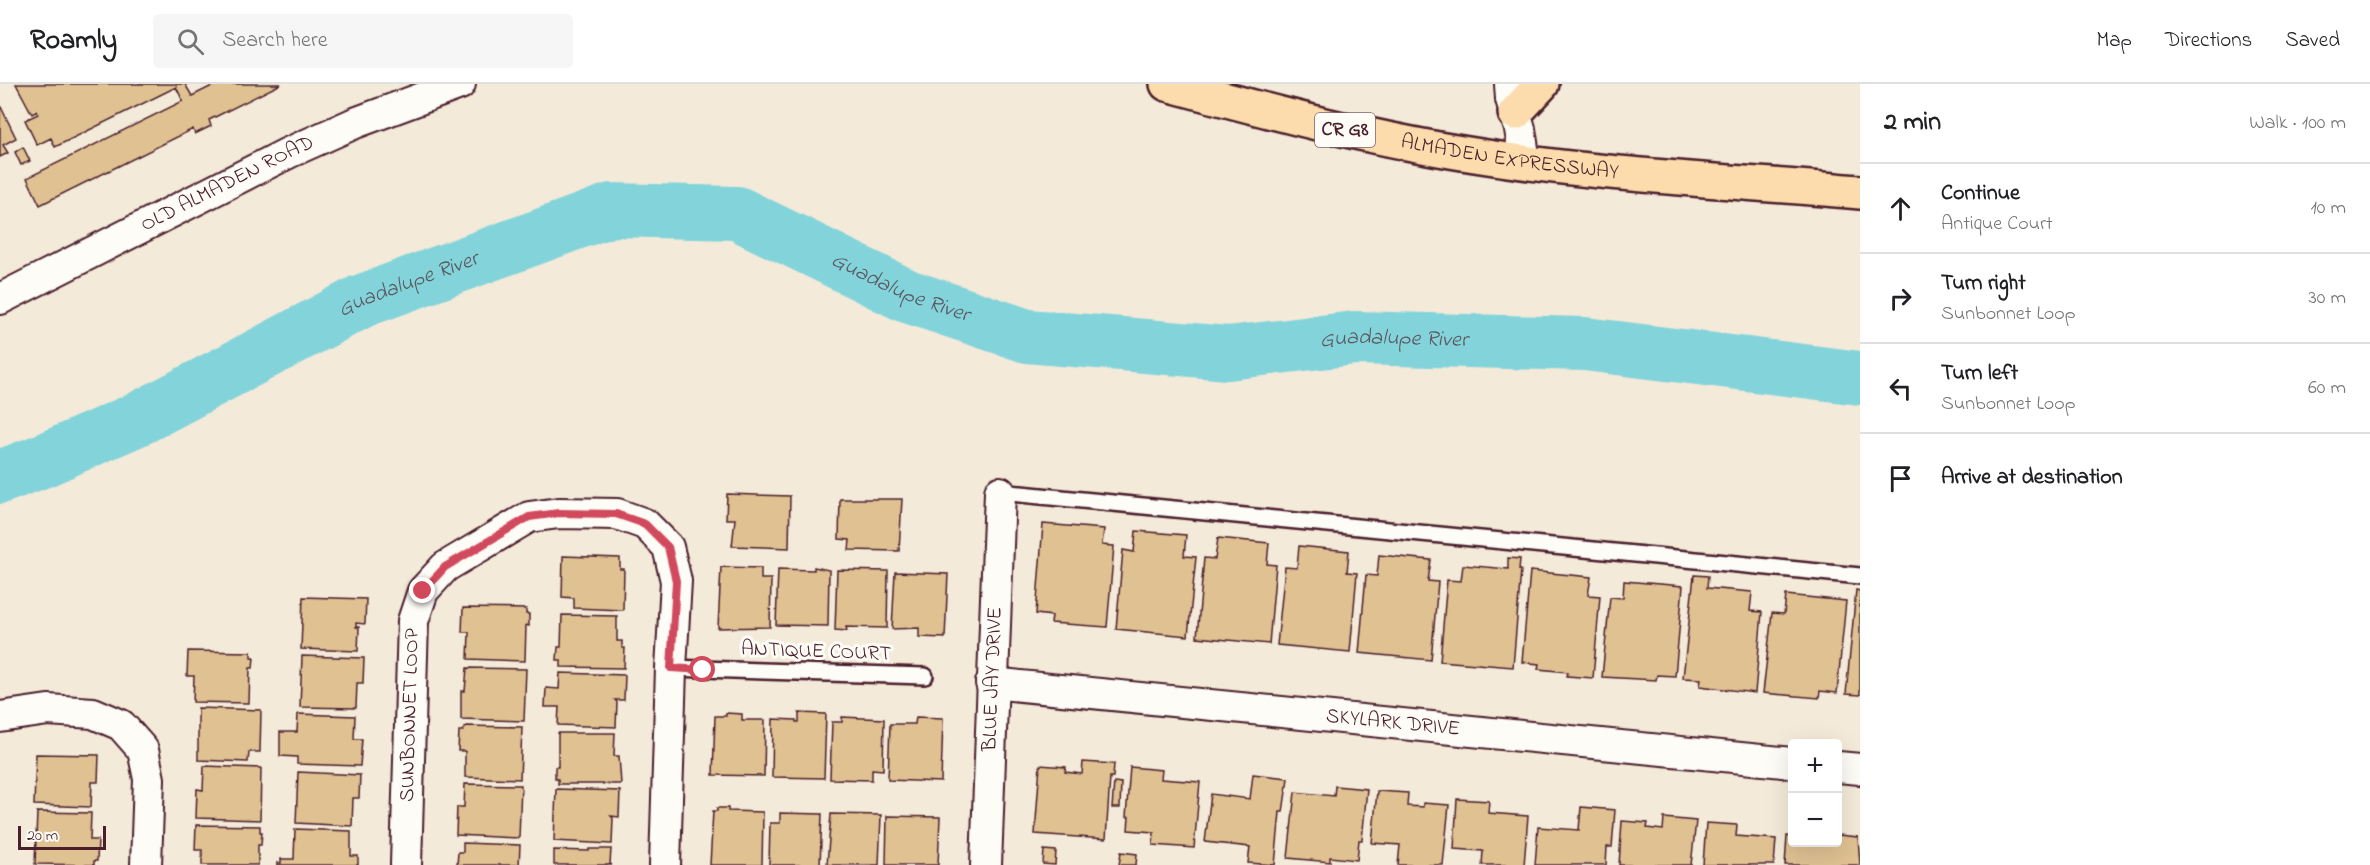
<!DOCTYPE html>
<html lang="en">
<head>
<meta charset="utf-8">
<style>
	:root { --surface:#fff; --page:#f6f6f6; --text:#202124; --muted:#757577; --line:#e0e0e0 }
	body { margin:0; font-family:"Indie Flower",sans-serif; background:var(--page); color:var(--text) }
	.controls { position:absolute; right:18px; bottom:18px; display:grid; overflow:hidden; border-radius:6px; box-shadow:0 6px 24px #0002 }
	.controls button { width:54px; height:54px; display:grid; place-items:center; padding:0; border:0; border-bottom:2px solid var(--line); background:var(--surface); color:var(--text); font:30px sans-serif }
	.scale { position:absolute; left:18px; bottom:15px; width:88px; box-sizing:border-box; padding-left:6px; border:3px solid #4a1f2b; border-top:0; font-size:16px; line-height:21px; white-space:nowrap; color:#4a1f2b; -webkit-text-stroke:4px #fdfcf7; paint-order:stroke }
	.stop { position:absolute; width:18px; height:18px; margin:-14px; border:4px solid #d1495b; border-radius:50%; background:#fff }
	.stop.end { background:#d1495b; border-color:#fff; box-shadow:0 2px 6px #0008 }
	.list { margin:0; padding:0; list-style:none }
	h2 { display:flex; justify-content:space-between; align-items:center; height:78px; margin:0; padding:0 24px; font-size:26px }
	h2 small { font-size:20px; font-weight:400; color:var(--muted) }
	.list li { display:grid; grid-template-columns:39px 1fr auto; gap:18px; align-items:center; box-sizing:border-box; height:90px; padding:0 24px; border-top:2px solid var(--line) }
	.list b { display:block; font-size:22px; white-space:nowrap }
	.list p { margin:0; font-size:20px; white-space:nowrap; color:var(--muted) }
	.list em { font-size:20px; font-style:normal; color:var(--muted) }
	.icon { flex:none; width:33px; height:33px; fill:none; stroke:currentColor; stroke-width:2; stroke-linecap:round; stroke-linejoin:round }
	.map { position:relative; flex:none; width:1860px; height:781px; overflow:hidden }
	header { display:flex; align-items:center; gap:36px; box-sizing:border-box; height:84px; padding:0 30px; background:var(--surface); border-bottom:2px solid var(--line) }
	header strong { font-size:28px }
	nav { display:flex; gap:33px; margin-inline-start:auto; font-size:21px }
	.search { width:420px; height:54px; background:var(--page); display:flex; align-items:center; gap:15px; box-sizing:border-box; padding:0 21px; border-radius:6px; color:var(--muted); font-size:22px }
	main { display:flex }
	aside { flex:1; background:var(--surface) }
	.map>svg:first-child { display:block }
</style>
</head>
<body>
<header>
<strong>Roamly</strong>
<div class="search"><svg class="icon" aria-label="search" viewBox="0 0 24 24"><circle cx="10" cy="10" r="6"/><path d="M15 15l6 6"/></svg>Search here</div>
<nav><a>Map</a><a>Directions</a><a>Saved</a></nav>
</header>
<main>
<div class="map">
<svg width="1860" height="781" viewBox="0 0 1860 781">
	<rect width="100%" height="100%" fill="#f4ead9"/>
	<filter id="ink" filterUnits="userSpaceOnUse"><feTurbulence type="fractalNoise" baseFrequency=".0167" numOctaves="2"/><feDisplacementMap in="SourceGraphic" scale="12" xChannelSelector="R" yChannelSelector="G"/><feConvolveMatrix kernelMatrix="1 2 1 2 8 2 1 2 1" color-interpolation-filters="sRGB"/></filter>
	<g filter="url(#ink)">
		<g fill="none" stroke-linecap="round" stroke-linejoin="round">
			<path stroke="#83d4da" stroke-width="54" id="s1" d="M0 393 42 377 140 334 362 217 611 126 737 129 907 212 1027 252 1228 269 1355 254 1585 260 1860 294"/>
		</g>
		<path fill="#dfc192" stroke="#4a1f2b" stroke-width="1.5" d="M16 0H185L192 12 216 0H281L209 36 211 42 195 50 193 45 40 121 27 94 183 17 176 3 55 63 51 54 37 61 25 36 38 30 37 27 32 30Z
			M0 21 16 54 3 61 8 69 0 73Z
			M23 63 30 77 21 81 15 68Z
			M727 410 790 412 789 464 732 462 735 435H726Z
			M840 415H902L899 467 849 466 850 456 839 455Z
			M1043 440 1104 445 1102 461 1114 462 1107 543 1051 539 1052 532 1036 530Z
			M1136 447 1186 451 1184 472 1196 473 1188 552 1116 545 1123 466 1134 468Z
			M1218 454 1269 459 1267 480 1276 481 1269 560 1197 553 1204 474 1215 475Z
			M1299 462 1349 467 1347 488 1357 489 1350 568 1277 561 1285 483 1297 484Z
			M1379 471 1431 476 1428 497 1438 498 1431 576 1359 569 1366 491 1377 492Z
			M563 472 620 474V485H624L623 526 574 524V514L562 513Z
			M1508 474 1520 475 1519 486H1521L1513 583 1440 577 1447 496 1461 497 1463 481 1508 485Z
			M721 483 761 484V495H771L770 543 718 544Z
			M814 483 829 486 828 542 776 541 778 485 814 486Z
			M837 486 888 487 887 544 846 543 847 547 835 546Z
			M1530 487 1591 493 1588 511 1600 512 1593 594 1567 592 1568 588 1538 585 1539 580 1522 578Z
			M895 488 948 490 945 554 919 553V544L892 545Z
			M1694 491 1708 492 1707 504 1752 508 1750 527 1762 528 1755 609 1700 602 1701 595 1683 594Z
			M1624 497 1683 502 1675 592 1657 591 1656 596 1602 593 1610 513 1623 514Z
			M1856 506 1860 507V611L1846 610Z
			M1786 511 1846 517 1837 609 1820 607 1819 614 1763 609 1772 529 1784 530Z
			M303 513 366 515 365 540 356 539V543H359L358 567 301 565Z
			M463 524 526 525V530H529V542L526 541 525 577 468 575 469 548H462Z
			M562 531 617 532V557H622V564H625L624 584 561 583V576H557L558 563H561Z
			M188 567 251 568V573H254L253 584H250L249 619 193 618 194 592H187Z
			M302 572 364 574 363 599H357L356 624 300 623Z
			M467 584 526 585 524 637 461 635V607H465Z
			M560 589 625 591 624 616H615L617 618 616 643 558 641 559 623H545L546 604 559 605Z
			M198 624 261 626 260 668H249L248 678 198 676Z
			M726 629 742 630V636H765L764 692 713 691 715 632H726Z
			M799 629 826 630 824 694 772 693 773 635 796 636V638H799Z
			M298 630 355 632 354 655H362L360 682 297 680V673L280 672V648H297Z
			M842 633 884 635 883 686 872 685V696L830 695 832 638H842Z
			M916 633 943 634 941 698 888 696 890 640H915Z
			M466 642 522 643 520 695 465 693V667H458L459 647H463Z
			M558 649H615L614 672H619L621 700H558V695H555V683H558Z
			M36 670 99 671 98 698H92L91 723 34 721Z
			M1083 678 1114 680 1113 693H1110L1106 755 1035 750 1040 681 1066 683 1065 688 1082 690Z
			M204 682 261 684 260 736 196 734 197 705 203 706Z
			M1130 683 1162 686 1161 695 1200 698 1194 764 1153 761 1154 748 1128 746 1129 733H1126Z
			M298 688 360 691 359 714H353L352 742 296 739Z
			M1253 690 1288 694 1283 728H1280L1275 781 1248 779 1250 763 1205 758 1211 710 1250 715Z
			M1114 698 1121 699 1120 724H1112Z
			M465 700 521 701 519 754 456 751 457 723H464Z
			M1335 702 1367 705 1362 756H1359L1357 776 1330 773V778L1288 774 1295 708 1334 712Z
			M556 705 620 707 619 733 611 732 613 734 612 760 554 757Z
			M1377 707 1408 709 1407 722 1423 723V719L1449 721 1443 781H1398L1400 761 1372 759Z
			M1457 715 1489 717 1488 729 1528 732 1524 781H1482L1483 767 1454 765Z
			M1581 723 1615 726 1612 763H1607L1606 781H1535L1538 743 1579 746Z
			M717 724H728V727L763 728 762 781H710L713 727H717Z
			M37 728 91 729 90 756H98L97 777H94V781L35 780Z
			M780 729 822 730 820 781H769L770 739H780Z
			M831 730 881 731 879 781H827Z
			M887 732 940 733 938 781H886Z
			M1664 734 1696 737 1691 781H1619L1622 737 1648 739 1647 744 1663 746Z
			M1706 739 1737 741 1736 752 1776 755 1774 781H1703Z
			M196 741 260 742V748H262L261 761H258V781H202V766H195Z
			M295 745 351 747V772H358V781H277V779H281V775H294Z
			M1838 751 1858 753 1860 781H1785L1787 752 1792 753V758H1812V761H1815L1816 758H1838Z
			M463 759 520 761 519 781H457L458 768H463Z
			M589 765H611L610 780 612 781H554V766L589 767Z
			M1044 766 1056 767 1055 781 1043 780Z
			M1121 768 1137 770 1136 781H1119Z"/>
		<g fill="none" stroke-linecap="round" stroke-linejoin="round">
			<g stroke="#4a1f2b" stroke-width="20">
				<path id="lane" d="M1000 408 1860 492
					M671 584 925 592"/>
			</g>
			<g stroke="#4a1f2b" stroke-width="34">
				<g id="street">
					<path d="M1510 0 1511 15 1520 45 1525 78"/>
					<path id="s2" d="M0 215 288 69 355 39 460 0"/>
					<path id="s3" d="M991 599 1792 679"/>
					<path d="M0 633 48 626 93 629 121 641 143 666 149 695 146 781"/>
					<path d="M1838 683 1860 685"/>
					<path id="s4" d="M406 781 413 537 423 507 445 483 529 433 559 429 617 430 645 440 668 463 676 497 671 584 665 781"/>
					<path id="s5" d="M986 781 1000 408"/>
				</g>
			</g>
			<g stroke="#4a1f2b" stroke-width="38">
				<g id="primary">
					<path id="s6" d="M1167 0C1271 28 1374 56 1481 72 1606 92 1734 97 1860 108"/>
					<path d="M1515 29 1542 0"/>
				</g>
			</g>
			<use href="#lane" stroke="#fdfcf7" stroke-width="15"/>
			<use href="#street" stroke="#fdfcf7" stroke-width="30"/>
			<use href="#primary" stroke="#fcdcac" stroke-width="33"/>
		</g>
	</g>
	<g fill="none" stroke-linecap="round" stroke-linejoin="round" filter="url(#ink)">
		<path stroke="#d1495b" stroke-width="8" d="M423 507 445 483 529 433 559 429 616 430 645 440 668 463 676 497 671 584 703 586"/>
	</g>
	<g text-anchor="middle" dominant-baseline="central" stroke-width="6" stroke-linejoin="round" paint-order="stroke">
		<rect fill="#fdfcf7" stroke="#806168" stroke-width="1.5" x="1315" y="29" width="60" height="34" rx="4.5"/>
		<g font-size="20" font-weight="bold" fill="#4a1f2b">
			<text x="1345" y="46">CR G8</text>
		</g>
		<g font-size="21" fill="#4a1f2b" stroke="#fdfcf7">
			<text stroke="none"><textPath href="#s6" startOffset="351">ALMADEN EXPRESSWAY</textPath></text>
			<text stroke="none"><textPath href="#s2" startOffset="255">OLD ALMADEN ROAD</textPath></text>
			<text transform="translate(816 568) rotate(2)">ANTIQUE COURT</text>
			<text stroke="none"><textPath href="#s5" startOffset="186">BLUE JAY DRIVE</textPath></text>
			<text stroke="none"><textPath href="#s4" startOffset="150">SUNBONNET LOOP</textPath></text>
			<text stroke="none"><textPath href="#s3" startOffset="404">SKYLARK DRIVE</textPath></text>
		</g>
		<g font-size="22" font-style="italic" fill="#5b5560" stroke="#fdfcf7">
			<text stroke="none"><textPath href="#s1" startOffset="452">Guadalupe River</textPath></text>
			<text stroke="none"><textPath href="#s1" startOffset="974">Guadalupe River</textPath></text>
			<text stroke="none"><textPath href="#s1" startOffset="1478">Guadalupe River</textPath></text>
		</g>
	</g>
</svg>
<div class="controls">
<button>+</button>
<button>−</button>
</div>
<div class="scale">20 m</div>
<div class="stop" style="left:703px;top:586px"></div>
<div class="stop end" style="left:423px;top:507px"></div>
</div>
<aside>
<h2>2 min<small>Walk · 100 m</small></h2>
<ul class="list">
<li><svg class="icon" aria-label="ahead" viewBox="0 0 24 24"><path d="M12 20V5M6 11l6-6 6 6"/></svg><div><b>Continue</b><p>Antique Court</p></div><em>10 m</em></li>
<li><svg class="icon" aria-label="right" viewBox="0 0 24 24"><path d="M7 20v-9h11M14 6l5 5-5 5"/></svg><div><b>Turn right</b><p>Sunbonnet Loop</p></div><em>30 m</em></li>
<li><svg class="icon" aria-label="left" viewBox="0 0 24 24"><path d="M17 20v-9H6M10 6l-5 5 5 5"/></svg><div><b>Turn left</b><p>Sunbonnet Loop</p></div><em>60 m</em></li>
<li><svg class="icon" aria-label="arrive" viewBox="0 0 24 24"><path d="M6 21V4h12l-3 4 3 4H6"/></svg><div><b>Arrive at destination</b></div></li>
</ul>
</aside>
</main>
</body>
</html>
